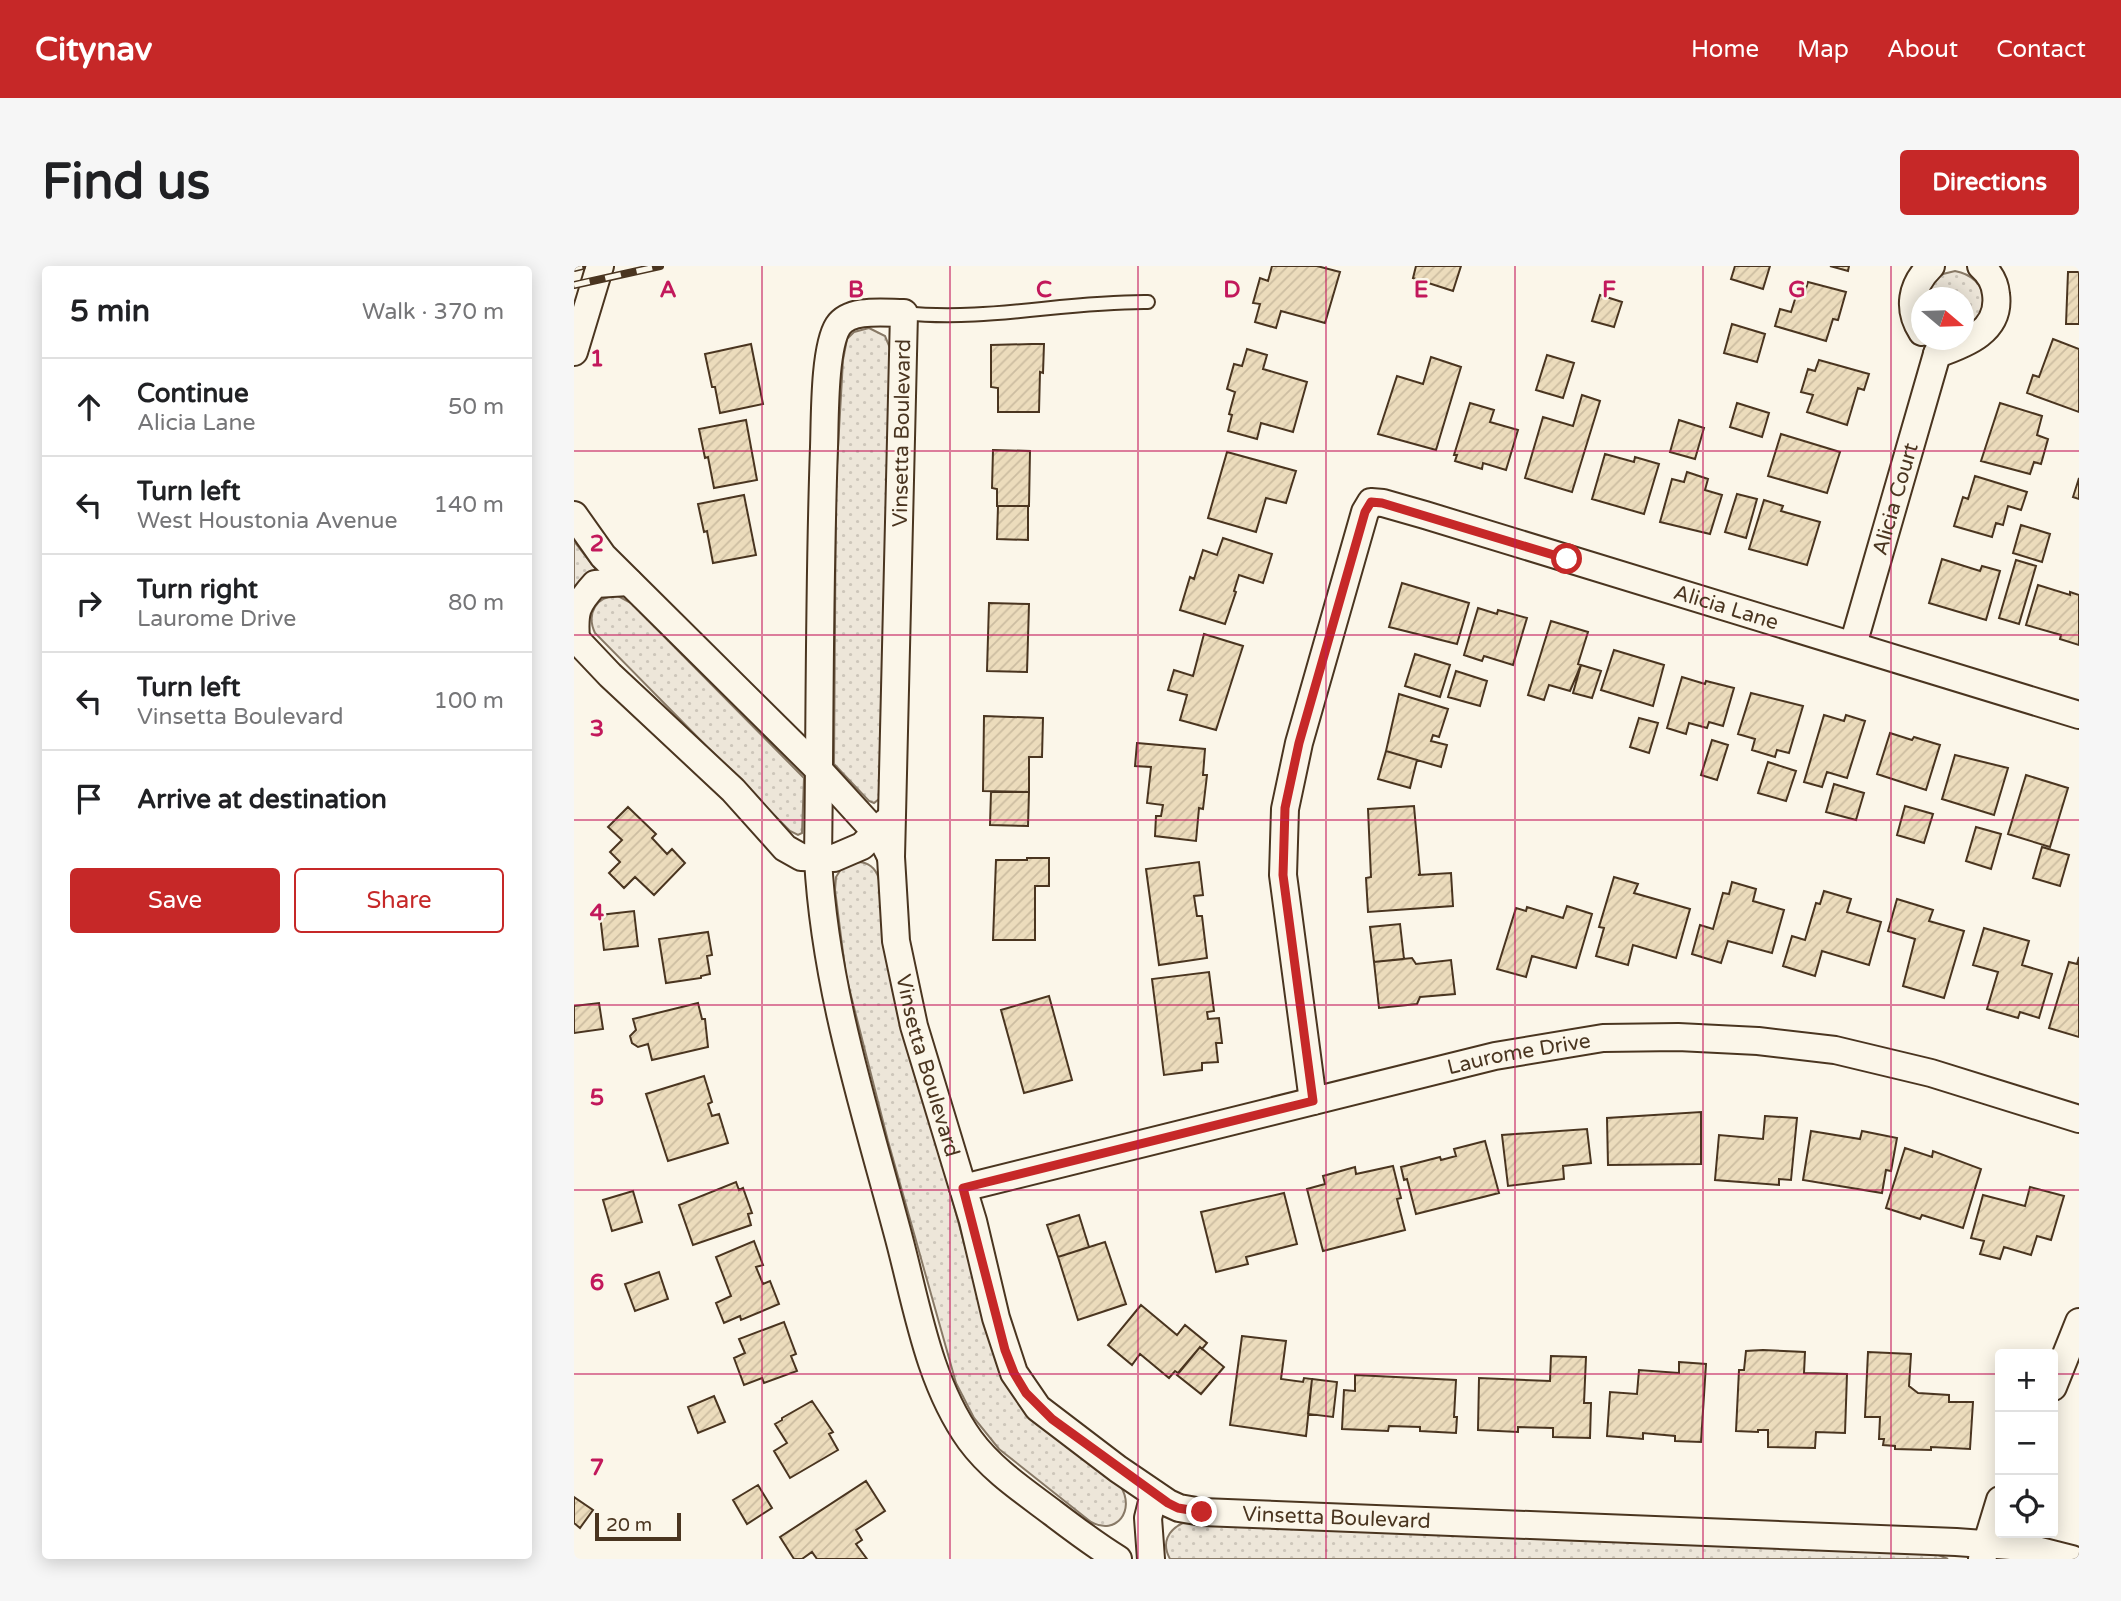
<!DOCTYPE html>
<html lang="en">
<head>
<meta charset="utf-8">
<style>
	:root { --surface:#fff; --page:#f6f6f6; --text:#202124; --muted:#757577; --line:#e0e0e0; --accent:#c62828 }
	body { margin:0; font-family:"Varela Round",sans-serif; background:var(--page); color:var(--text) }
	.controls { position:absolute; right:21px; bottom:21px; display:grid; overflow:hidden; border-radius:7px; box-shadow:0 4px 18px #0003 }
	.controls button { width:63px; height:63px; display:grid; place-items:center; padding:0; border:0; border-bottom:2px solid var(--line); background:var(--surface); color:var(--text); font:35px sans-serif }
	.compass { position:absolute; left:1337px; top:21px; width:63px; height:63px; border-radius:50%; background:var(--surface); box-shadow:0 4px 18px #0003; rotate:109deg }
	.scale { position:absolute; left:21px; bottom:18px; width:86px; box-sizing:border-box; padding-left:7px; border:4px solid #4a3520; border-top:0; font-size:19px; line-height:24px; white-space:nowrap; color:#4a3520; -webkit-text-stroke:5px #fbf6e9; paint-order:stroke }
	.stop { position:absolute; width:21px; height:21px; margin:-16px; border:5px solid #c62828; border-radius:50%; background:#fff }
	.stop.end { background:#c62828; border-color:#fff; box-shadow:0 2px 7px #0008 }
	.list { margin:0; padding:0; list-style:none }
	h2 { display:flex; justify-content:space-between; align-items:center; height:91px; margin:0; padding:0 28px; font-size:30px }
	h2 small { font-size:23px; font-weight:400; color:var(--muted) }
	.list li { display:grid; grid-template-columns:46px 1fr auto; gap:21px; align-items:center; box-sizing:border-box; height:98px; padding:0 28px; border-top:2px solid var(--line) }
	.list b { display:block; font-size:26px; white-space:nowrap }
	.list p { margin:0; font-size:23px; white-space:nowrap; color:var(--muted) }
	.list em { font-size:23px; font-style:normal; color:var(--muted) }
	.actions { display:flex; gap:14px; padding:21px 28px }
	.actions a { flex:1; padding:16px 0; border:2px solid var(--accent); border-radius:7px; text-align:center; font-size:24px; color:var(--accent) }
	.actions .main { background:var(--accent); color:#fff }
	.icon { flex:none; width:38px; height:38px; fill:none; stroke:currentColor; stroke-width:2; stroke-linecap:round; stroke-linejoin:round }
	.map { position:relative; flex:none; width:1505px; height:1293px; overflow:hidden; border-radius:7px }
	header { display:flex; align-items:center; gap:42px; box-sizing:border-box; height:98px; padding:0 35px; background:var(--accent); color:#fff }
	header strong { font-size:33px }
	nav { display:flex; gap:38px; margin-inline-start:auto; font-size:24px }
	.intro { display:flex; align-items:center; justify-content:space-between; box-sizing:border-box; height:168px; padding:0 42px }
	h1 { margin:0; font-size:49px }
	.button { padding:18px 32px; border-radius:7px; background:var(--accent); color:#fff; font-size:24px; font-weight:700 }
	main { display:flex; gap:42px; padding:0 42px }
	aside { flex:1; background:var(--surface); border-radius:7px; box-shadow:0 4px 18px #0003 }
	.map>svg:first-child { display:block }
</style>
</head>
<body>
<header>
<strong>Citynav</strong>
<nav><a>Home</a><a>Map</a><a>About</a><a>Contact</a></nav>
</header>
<div class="intro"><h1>Find us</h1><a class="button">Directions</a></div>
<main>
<aside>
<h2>5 min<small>Walk · 370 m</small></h2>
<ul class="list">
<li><svg class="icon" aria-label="ahead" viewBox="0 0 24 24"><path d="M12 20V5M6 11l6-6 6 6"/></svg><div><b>Continue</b><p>Alicia Lane</p></div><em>50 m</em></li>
<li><svg class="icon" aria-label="left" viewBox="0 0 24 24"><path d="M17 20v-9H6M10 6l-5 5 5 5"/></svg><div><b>Turn left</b><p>West Houstonia Avenue</p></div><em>140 m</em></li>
<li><svg class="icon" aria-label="right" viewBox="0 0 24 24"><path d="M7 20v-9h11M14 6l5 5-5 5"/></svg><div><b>Turn right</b><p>Laurome Drive</p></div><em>80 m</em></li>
<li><svg class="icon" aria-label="left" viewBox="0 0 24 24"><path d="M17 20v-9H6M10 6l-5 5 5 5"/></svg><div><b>Turn left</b><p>Vinsetta Boulevard</p></div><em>100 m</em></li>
<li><svg class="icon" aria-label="arrive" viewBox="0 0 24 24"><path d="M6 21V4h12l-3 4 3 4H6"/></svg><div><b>Arrive at destination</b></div></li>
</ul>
<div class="actions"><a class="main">Save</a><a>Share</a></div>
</aside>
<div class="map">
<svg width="1505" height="1293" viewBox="0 0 1505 1293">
	<defs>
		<pattern id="grass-dots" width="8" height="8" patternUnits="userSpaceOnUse" patternTransform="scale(1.75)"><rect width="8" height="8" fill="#ede6d9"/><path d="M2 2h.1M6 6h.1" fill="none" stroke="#cdc6ba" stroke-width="1.8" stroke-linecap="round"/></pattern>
		<pattern id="building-hatch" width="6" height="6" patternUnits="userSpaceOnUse" patternTransform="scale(1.75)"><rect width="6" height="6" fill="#ecdcbc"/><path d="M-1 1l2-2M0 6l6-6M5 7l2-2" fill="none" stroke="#ccbda1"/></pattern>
	</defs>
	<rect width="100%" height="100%" fill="#fbf6e9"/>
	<path fill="url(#grass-dots)" stroke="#887966" stroke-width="2" d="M1381 5C1415 11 1421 50 1390 63V32H1351V27L1365 9Z
		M295 62 311 70 316 82 305 533 300 537 295 535 260 498 262 217 269 94 273 73 280 66Z
		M0 275 23 305 0 325Z
		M44 330 57 337 230 512 228 567 224 569 216 565 21 367C12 348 22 329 44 330Z
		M283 596C295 596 302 603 305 613L330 757 425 1105C454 1165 500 1180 547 1221 561 1244 543 1270 517 1256L425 1183 400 1152 382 1117 314 875 272 710 261 624 262 611 269 600Z
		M609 1257 1362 1288 1374 1293H596C587 1277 594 1264 609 1257Z"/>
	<path fill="url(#building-hatch)" stroke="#4a3520" stroke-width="2" d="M698 0H743L766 6 751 57 707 45 702 62 681 56 686 38 679 37 686 12 694 15Z
		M842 0H887L879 25 839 12Z
		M1161 0H1196L1189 23 1157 13Z
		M1256 0H1275L1274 5Z
		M1494 6H1505V58H1492Z
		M1234 16 1272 26 1264 54 1259 53 1252 75 1201 60 1206 43 1217 46 1223 27 1230 29Z
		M1026 29 1048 36 1040 61 1018 55Z
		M1158 58 1191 68 1183 96 1150 87Z
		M1479 73 1505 83V146L1453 127 1459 109 1465 111Z
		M177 78 189 138 146 147 141 121H138L131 88Z
		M458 78H470L469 107 466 106 465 146H424V122L417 121V79Z
		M673 83 693 89 689 103 733 116 719 166 687 157 683 173 654 165 658 149 655 148 661 126 653 123 660 98 668 100Z
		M973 89 1000 97 989 132 962 124Z
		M857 91 887 101 862 184 804 168 823 110 849 118Z
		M1245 94 1295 108 1290 124 1284 122 1273 159 1233 146 1239 129 1227 126 1234 103 1241 105Z
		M1008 129 1026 135 998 226 951 212 969 151 999 160Z
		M896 137 920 144 916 156 944 164 932 204 909 197 908 203 881 195 883 189H880Z
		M1163 137 1195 147 1188 171 1156 161Z
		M1426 137 1468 150 1463 169 1474 173 1467 198 1460 196 1456 208 1407 195Z
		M172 154 183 214 140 222 134 191 131 192 125 163Z
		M1105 154 1130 162 1121 193 1096 186Z
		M1207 168 1266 186 1253 227 1194 210Z
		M419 184 456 185 455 240H423V223L418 222Z
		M653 186 722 205 712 237 692 232 682 266 634 252Z
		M1031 188 1060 196 1061 191 1085 198 1070 248 1018 233Z
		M1113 206 1134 213 1131 224 1148 229 1136 268 1086 256 1098 213 1110 216Z
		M1401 210 1453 226 1447 244 1434 240 1429 259 1422 257 1418 271 1380 260 1389 231 1394 233Z
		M1505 212V233L1499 231Z
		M1163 228 1183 233 1172 272 1151 266Z
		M170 229 182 289 139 297 133 265 130 266 124 238Z
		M1190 234 1209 240 1207 245 1246 256 1233 299 1175 283Z
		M424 240H454V274L423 273Z
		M1447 259 1476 268 1468 296 1439 287Z
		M649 272 698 288 689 317 665 309 660 325 662 326 651 358 606 344 616 311 620 313 629 284 643 289Z
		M1368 293 1406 305 1408 300 1426 305 1412 354 1355 337Z
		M1442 294 1462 300 1445 358 1425 352Z
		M828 317 895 337 883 378 815 361Z
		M1464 319 1496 329V326L1505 329V379L1486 373 1487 369 1452 359Z
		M415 337 455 338 453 406 413 405Z
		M904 342 923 348 924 344 953 352 939 399 910 390 908 395 890 389Z
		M977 355 1014 366 1004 398 1007 399 996 425 975 419 970 434 954 429Z
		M630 368 669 380 642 464 606 454 613 429 594 424 600 404 619 410Z
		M1040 384 1090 399 1079 440 1027 424Z
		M841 388 876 399 866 431 831 420Z
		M1007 399 1027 405 1018 432 999 427Z
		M882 405 913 415 906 440 874 431Z
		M1108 411 1131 418 1132 415 1160 422 1149 460 1135 456 1133 462 1115 457 1112 468 1093 462Z
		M1177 427 1229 440 1215 487 1203 484 1201 491 1178 484 1181 473 1164 468Z
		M825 428 874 443 865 471 859 469 857 475 873 479 867 501 812 485Z
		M1250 449 1270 455 1272 449 1291 455 1273 512 1253 506 1248 521 1230 516Z
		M410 450 469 452 468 491H455V526L409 525Z
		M1065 452 1084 457 1075 487 1056 481Z
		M1316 467 1338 474 1340 471 1366 479 1352 524 1303 508Z
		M1138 474 1154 479 1143 514 1127 509Z
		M563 477 631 483 629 509H633L629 543 625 542 622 575 581 570 582 550H587L589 539 573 537 577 501 561 500Z
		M812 485 843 494 836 522 804 513Z
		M1381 489 1434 502 1420 549 1368 533Z
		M1194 496 1222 505 1212 535 1184 527Z
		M1452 509 1494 522 1476 581 1434 568Z
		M1260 518 1290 527 1282 554 1252 546Z
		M417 526H455L454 560 416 559Z
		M840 540 846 608 844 609 877 607 879 640 794 646 792 612 797 611 794 543Z
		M1331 540 1359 548 1350 577 1323 569Z
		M54 541 82 568 78 572 93 588 98 583 111 597 80 629 61 611 50 622 35 607 46 596 36 586 48 574 34 561Z
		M1402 561 1427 568 1417 603 1392 595Z
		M1468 581 1495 589 1486 620 1459 612Z
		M453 592H475V620H461V674H419L422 594H453Z
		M625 596 629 629 620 630 623 650H628L633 692 585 699 572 603Z
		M1040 611 1064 618 1060 627 1116 643 1102 692 1059 679 1054 699 1022 690 1030 662 1025 661Z
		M1158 616 1182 623 1179 635 1210 644 1198 687 1154 675 1147 697 1118 688 1126 659 1139 663 1149 627 1155 628Z
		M1250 625 1277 633 1273 646 1307 656 1295 699 1248 685 1241 710 1209 700 1218 670 1231 674 1242 637 1246 638Z
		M1323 633 1359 644 1355 655 1390 665 1370 732 1329 720 1341 673 1314 665Z
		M993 640 1018 648 1002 702 958 690 952 711 923 703 942 642 952 645 953 641 989 652Z
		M60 645 64 680 30 684 26 649Z
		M826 658 830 693 800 696 796 661Z
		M1410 662 1455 675 1448 699 1478 708 1465 752 1446 746 1444 752 1413 743 1424 706 1399 699Z
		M134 666 138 689 133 690 136 708 127 710V712L92 717 85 673Z
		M1505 691V771L1475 762 1495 696 1503 698Z
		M838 692 842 698 877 694 881 728 846 731 843 738 805 742 800 696Z
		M635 706 640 745 633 746 634 753 645 752 648 777H642L644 796 628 797V804L590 809 578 713Z
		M475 730 498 814 450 827 427 744Z
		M25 737 29 763 0 767V740Z
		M124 737 128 753H131L134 781 78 794 74 778 64 781 58 777 56 770 62 764 59 753Z
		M130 810 138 836 134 838 138 850 145 848 154 877 94 895 72 828Z
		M1127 846V898L1034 899 1033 852Z
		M1191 850 1223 852 1217 914 1205 913V919L1141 914 1145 869 1189 873Z
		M1013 863 1017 897 989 900 990 913 934 920 928 869Z
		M1237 865 1286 873 1288 865 1323 872 1317 905 1312 904 1308 927 1229 914Z
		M911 875 925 927 842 948 833 913 830 914 827 901 866 891 867 894 882 890 880 883Z
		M1331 882 1358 891 1359 885 1407 903 1389 962 1348 949 1346 953 1312 942Z
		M819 900 827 932 823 933 831 964 749 985 733 923 751 918 749 910 781 901 782 908Z
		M162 916 165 924 169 922 178 947 174 948 177 959 119 979 105 939Z
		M1456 921 1490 930 1477 974 1463 970 1457 989 1430 981 1426 993 1406 988 1410 975 1397 972 1409 929 1451 940Z
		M59 925 68 956 38 965 29 934Z
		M710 927 723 978 672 991 674 998 642 1006 627 946Z
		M505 949 515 981 484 991 473 959Z
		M180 975 189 999 182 1001 189 1018 196 1015 205 1038 167 1054 166 1050 150 1057 142 1037 157 1030 142 991Z
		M531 976 552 1038 504 1054 484 991Z
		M85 1006 94 1033 61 1045 51 1018Z
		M567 1039 603 1069 611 1059 633 1077 628 1083 626 1081 604 1107 601 1105 595 1112 566 1088 558 1099 534 1079Z
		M210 1056 222 1088 217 1090 223 1105 190 1117 188 1112 170 1119 160 1092 171 1087 165 1073Z
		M668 1070 712 1075 707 1113 729 1116 730 1112 738 1113 732 1170 656 1159Z
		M626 1081 650 1101 627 1128 603 1109Z
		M1189 1084 1231 1086 1230 1107 1273 1108 1271 1167 1242 1166 1241 1182 1194 1181V1164H1184V1166L1162 1165 1165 1104H1170L1172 1085Z
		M1294 1086 1337 1088 1335 1120 1344 1127 1375 1129V1136H1399L1396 1183 1357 1181V1184L1321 1183V1180L1309 1179 1310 1173H1305L1306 1151H1291Z
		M977 1090 1012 1091 1010 1137H1017L1016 1172 979 1171V1162L944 1161V1166L904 1164 905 1112 976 1115Z
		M1105 1096 1132 1098 1127 1176 1101 1175V1170L1069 1167V1173L1033 1170 1036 1126 1063 1128 1065 1104 1105 1107Z
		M781 1109 882 1114 880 1151H883L882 1167 846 1165V1161L815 1160 814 1165 768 1163 770 1124 781 1125Z
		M738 1113 763 1116 759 1151 734 1148Z
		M140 1130 151 1156 124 1167 114 1141Z
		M238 1135 259 1166 255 1168 264 1184 216 1212 200 1185 213 1177 201 1158 208 1154V1152Z
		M292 1215 311 1245 282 1264 288 1274 282 1278 293 1293H243L238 1286 228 1293H220L206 1271Z
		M184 1219 198 1242 173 1258 159 1234Z
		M0 1231 19 1244 6 1262 0 1257Z"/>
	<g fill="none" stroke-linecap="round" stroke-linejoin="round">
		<g stroke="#4a3520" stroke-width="16">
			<path id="lane" d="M330 47C412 56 492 35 574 36"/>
		</g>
		<g stroke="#4a3520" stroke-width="30">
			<g id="street">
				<path d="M1348 66C1333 43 1337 19 1357 0"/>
				<path d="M0 86 26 0"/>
				<path d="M1363 88C1392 78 1427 65 1422 28 1421 17 1415 7 1407 0"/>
				<path d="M0 249 29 290 245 504 308 573 317 591"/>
				<path d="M0 371 36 409 159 524 211 582 227 591 260 592 288 580 312 556"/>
				<path d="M2 374C0 345 2 339 21 318L55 316"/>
				<path id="s1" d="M1279 379 1363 88"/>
				<path id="s2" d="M739 835 709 609 711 543 725 477 791 246 797 236 809 237 851 249 1505 449"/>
				<path id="s3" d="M389 922 921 790 1029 772 1104 771 1184 775 1261 784 1357 807 1505 853"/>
				<path d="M1479 1121 1505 1056"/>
				<path id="s4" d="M544 1293C521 1279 500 1263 479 1247 450 1225 418 1204 396 1174 353 1114 342 1034 323 965 290 841 251 722 244 593 246 456 245 319 250 181 251 153 250 82 264 60 276 42 311 47 330 47L317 591 322 675 340 760 399 955 422 1052 440 1107 464 1142 544 1203 594 1237 605 1242 628 1246 1382 1276 1450 1281 1498 1293"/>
				<path d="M577 1293 574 1252 580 1228"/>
				<path d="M1408 1293 1426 1234"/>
			</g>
		</g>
		<use href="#lane" stroke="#fbf6e9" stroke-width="12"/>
		<use href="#street" stroke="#fbf6e9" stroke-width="26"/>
		<g stroke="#4a3520" stroke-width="8">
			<path id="rail" d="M0 2 8 0
				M0 19 86 0"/>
		</g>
		<use href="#rail" stroke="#fbf6e9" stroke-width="5" stroke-dasharray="16" stroke-linecap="butt"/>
	</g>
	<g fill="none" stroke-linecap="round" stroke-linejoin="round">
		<path stroke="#c62828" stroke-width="9" d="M628 1246 604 1242 594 1237 478 1153 452 1127 440 1107 431 1084 389 922 739 835 709 609 711 542 725 477 791 246 797 236 808 237 993 293"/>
	</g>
	<path fill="none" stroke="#c2185b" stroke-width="2" stroke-opacity="0.55" d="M188 0V1293M376 0V1293M564 0V1293M752 0V1293M941 0V1293M1129 0V1293M1317 0V1293M0 185H1505M0 369H1505M0 554H1505M0 739H1505M0 924H1505M0 1108H1426M1479 1108H1505"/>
	<g text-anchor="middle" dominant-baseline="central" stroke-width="5" stroke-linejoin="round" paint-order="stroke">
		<g font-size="21" fill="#4a3520" stroke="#fbf6e9">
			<text transform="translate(328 167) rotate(-89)">Vinsetta Boulevard</text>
			<text stroke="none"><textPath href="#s1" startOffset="152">Alicia Court</textPath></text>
			<text stroke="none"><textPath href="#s2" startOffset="984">Alicia Lane</textPath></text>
			<text stroke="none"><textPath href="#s3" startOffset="572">Laurome Drive</textPath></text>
			<text stroke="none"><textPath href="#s4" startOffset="2156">Vinsetta Boulevard</textPath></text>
			<text stroke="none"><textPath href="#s4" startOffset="2849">Vinsetta Boulevard</textPath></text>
		</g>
	</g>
	<g font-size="23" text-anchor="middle" font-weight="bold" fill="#c2185b" stroke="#fbf6e9" stroke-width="5" stroke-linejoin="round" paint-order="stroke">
		<text x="94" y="31">A</text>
		<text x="282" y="31">B</text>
		<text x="470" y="31">C</text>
		<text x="658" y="31">D</text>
		<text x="847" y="31">E</text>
		<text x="1035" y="31">F</text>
		<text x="1223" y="31">G</text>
		<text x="23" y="100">1</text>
		<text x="23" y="285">2</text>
		<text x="23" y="470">3</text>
		<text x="23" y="654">4</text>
		<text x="23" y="839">5</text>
		<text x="23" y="1024">6</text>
		<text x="23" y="1209">7</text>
	</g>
</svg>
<div class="controls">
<button>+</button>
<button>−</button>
<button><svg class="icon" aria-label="locate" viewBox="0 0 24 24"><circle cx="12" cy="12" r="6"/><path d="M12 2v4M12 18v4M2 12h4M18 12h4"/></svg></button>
</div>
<svg class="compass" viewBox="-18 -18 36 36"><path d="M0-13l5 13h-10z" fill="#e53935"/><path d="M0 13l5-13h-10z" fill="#757577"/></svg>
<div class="scale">20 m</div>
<div class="stop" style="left:993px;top:293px"></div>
<div class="stop end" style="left:628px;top:1246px"></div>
</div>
</main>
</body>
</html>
